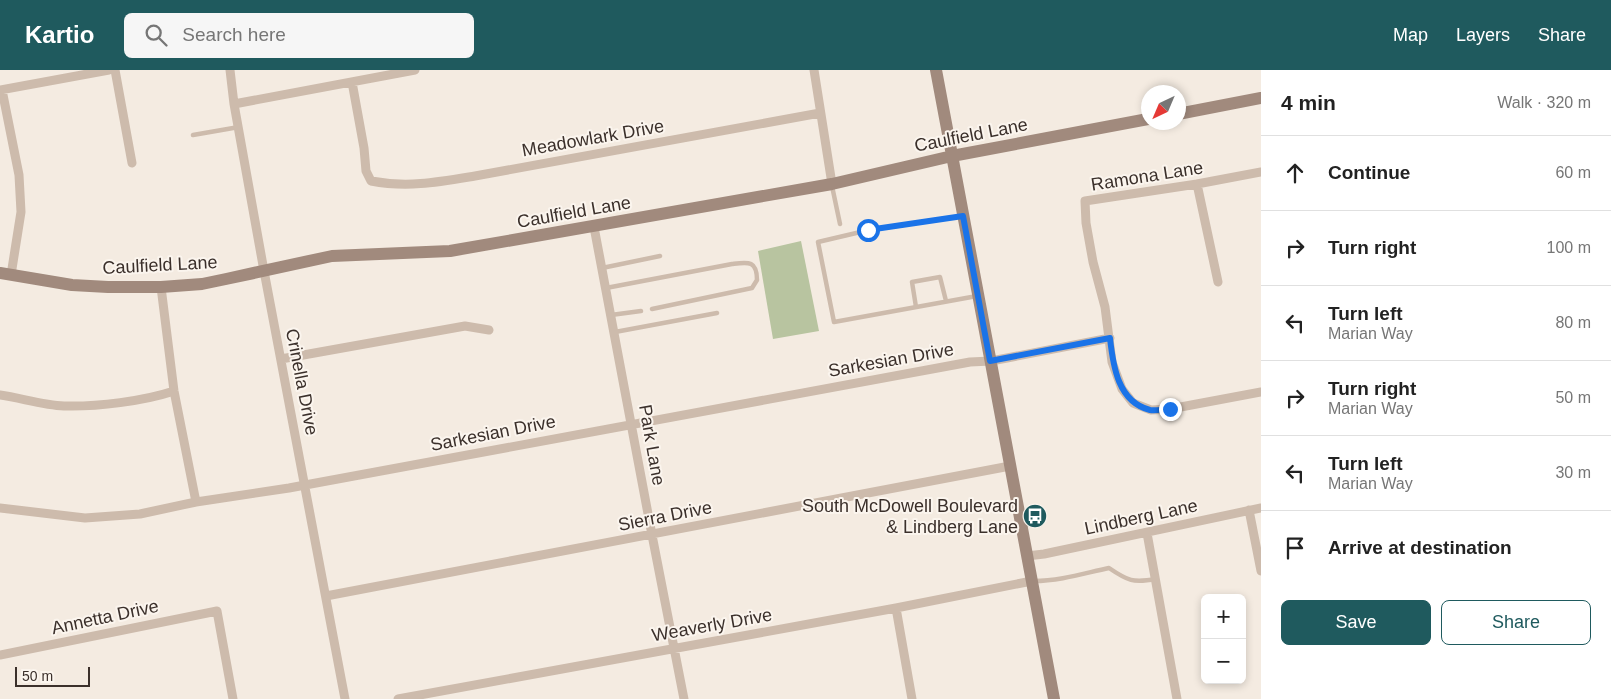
<!DOCTYPE html>
<html lang="en">
<head>
<meta charset="utf-8">
<style>
	:root { --surface:#fff; --page:#f6f6f6; --text:#222; --muted:#767676; --line:#e0e0e0; --accent:#1f5a5e }
	body { margin:0; font-family:Helvetica,sans-serif; background:var(--page); color:var(--text) }
	.controls { position:absolute; right:15px; bottom:15px; display:grid; overflow:hidden; border-radius:8px; box-shadow:0 2px 8px #0003 }
	.controls button { width:45px; height:45px; display:grid; place-items:center; padding:0; border:0; border-bottom:1px solid var(--line); background:var(--surface); color:var(--text); font:25px sans-serif }
	.compass { position:absolute; left:1141px; top:15px; width:45px; height:45px; border-radius:50%; background:var(--surface); box-shadow:0 2px 8px #0003; rotate:224deg }
	.scale { position:absolute; left:15px; bottom:12px; width:75px; box-sizing:border-box; padding-left:5px; border:2px solid #3b302b; border-top:0; font-size:14px; line-height:18px; white-space:nowrap; color:#3b302b; -webkit-text-stroke:4px #fbf5ee; paint-order:stroke }
	.stop { position:absolute; width:15px; height:15px; margin:-11px; border:4px solid #1a73e8; border-radius:50%; background:#fff }
	.stop.end { background:#1a73e8; border-color:#fff; box-shadow:0 1px 5px #0008 }
	.list { margin:0; padding:0; list-style:none }
	h2 { display:flex; justify-content:space-between; align-items:center; height:65px; margin:0; padding:0 20px; font-size:21px }
	h2 small { font-size:16px; font-weight:400; color:var(--muted) }
	.list li { display:grid; grid-template-columns:32px 1fr auto; gap:15px; align-items:center; box-sizing:border-box; height:75px; padding:0 20px; border-top:1px solid var(--line) }
	.list b { display:block; font-size:19px; white-space:nowrap }
	.list p { margin:0; font-size:16px; white-space:nowrap; color:var(--muted) }
	.list em { font-size:16px; font-style:normal; color:var(--muted) }
	.actions { display:flex; gap:10px; padding:15px 20px }
	.actions a { flex:1; padding:11px 0; border:1px solid var(--accent); border-radius:8px; text-align:center; font-size:18px; color:var(--accent) }
	.actions .main { background:var(--accent); color:#fff }
	.icon { flex:none; width:28px; height:28px; fill:none; stroke:currentColor; stroke-width:2; stroke-linecap:round; stroke-linejoin:round }
	.map { position:relative; flex:none; width:1261px; height:629px; overflow:hidden }
	header { display:flex; align-items:center; gap:30px; box-sizing:border-box; height:70px; padding:0 25px; background:var(--accent); color:#fff }
	header strong { font-size:24px }
	nav { display:flex; gap:28px; margin-inline-start:auto; font-size:18px }
	.search { width:350px; height:45px; background:var(--page); display:flex; align-items:center; gap:12px; box-sizing:border-box; padding:0 18px; border-radius:8px; color:var(--muted); font-size:19px }
	main { display:flex }
	aside { flex:1; background:var(--surface) }
	.map>svg:first-child { display:block }
</style>
</head>
<body>
<header>
<strong>Kartio</strong>
<div class="search"><svg class="icon" aria-label="search" viewBox="0 0 24 24"><circle cx="10" cy="10" r="6"/><path d="M15 15l6 6"/></svg>Search here</div>
<nav><a>Map</a><a>Layers</a><a>Share</a></nav>
</header>
<main>
<div class="map">
<svg width="1261" height="629" viewBox="0 0 1261 629">
	<rect width="100%" height="100%" fill="#f4ebe1"/>
	<path fill="#b8c4a0" d="M801 171 819 261 773 269 758 181Z"/>
	<g fill="none" stroke-linecap="round" stroke-linejoin="round">
		<path stroke="#cdbbac" stroke-width="4.5" d="M193 65 239 57
			M832 116 840 154
			M962 146 869 160 818 172 834 252 977 226
			M602 198 660 186
			M606 218 732 194C748 192 757 190 757 210L752 218 652 239
			M916 237 912 212 940 207 946 231
			M611 245 641 241
			M615 262 717 243
			M1034 511C1060 511 1085 503 1109 498 1128 511 1133 513 1156 509"/>
		<path stroke="#cdbbac" stroke-width="9" d="M115 0 132 93
			M230 0 234 34 264 201 345 629
			M814 0 832 114
			M352 12 364 78 366 101 371 111C408 118 439 112 475 106L820 43
			M0 20 109 0
			M2 20 19 105 21 142 11 205
			M234 34 415 0
			M1261 102 1197 114 1085 131 1086 153 1093 192 1105 237 1112 292 1122 319 1133 333 1151 340 1170 339 1261 322
			M1197 114 1218 212
			M594 157 652 465 684 629
			M161 217 174 321 196 432
			M281 289 465 256 489 260
			M0 325C21 328 43 335 64 336 97 337 144 331 174 321
			M0 438 85 448 140 444 196 432 289 418 970 292 991 291 1007 288 1110 268
			M1249 440 1261 501
			M1147 463 1177 629
			M1027 486 1044 484 1261 438
			M326 526 1010 396
			M896 538 912 629
			M0 585 217 541 233 629
			M398 629 896 538 1032 511"/>
		<path stroke="#a18a7d" stroke-width="12" d="M936 0 1054 629
			M1178 44 1261 28
			M0 203 72 215 108 217H161L202 214 226 209 332 186 450 181 832 114 952 86 1148 49"/>
	</g>
	<g fill="none" stroke-linecap="round" stroke-linejoin="round">
		<path stroke="#1a73e8" stroke-width="6" d="M868 160 963 146 990 291 1110 268C1113 296 1118 332 1150 340 1156 341 1164 339 1170 339"/>
	</g>
	<defs>
		<g id="bus-disc" transform="scale(1.25)"><circle r="9.5" fill="#1f5a5e" stroke="#fbf5ee"/><path d="M-5-6H5V4H4V6H2V4H-2V6H-4V4H-5ZM-3.5-4V0h7V-4ZM-3.5 1.2v1.5H-2V1.2ZM2 1.2v1.5H3.5V1.2Z" fill="#fff"/></g>
	</defs>
	<g fill-rule="evenodd">
		<use href="#bus-disc" x="1035" y="446"/>
	</g>
	<g text-anchor="middle" dominant-baseline="central" stroke-width="4" stroke-linejoin="round" paint-order="stroke">
		<g font-size="18" fill="#3b302b" stroke="#fbf5ee">
			<text transform="translate(971 65) rotate(-11)">Caulfield Lane</text>
			<text transform="translate(593 68) rotate(-10)">Meadowlark Drive</text>
			<text transform="translate(1147 106) rotate(-9)">Ramona Lane</text>
			<text transform="translate(574 142) rotate(-10)">Caulfield Lane</text>
			<text transform="translate(160 195) rotate(-3)">Caulfield Lane</text>
			<text transform="translate(891 290) rotate(-10)">Sarkesian Drive</text>
			<text transform="translate(302 312) rotate(79)">Crinella Drive</text>
			<text transform="translate(493 363) rotate(-11)">Sarkesian Drive</text>
			<text transform="translate(652 375) rotate(80)">Park Lane</text>
			<text transform="translate(665 446) rotate(-11)">Sierra Drive</text>
			<text transform="translate(1141 447) rotate(-12)">Lindberg Lane</text>
			<text transform="translate(105 547) rotate(-12)">Annetta Drive</text>
			<text transform="translate(712 555) rotate(-10)">Weaverly Drive</text>
		</g>
		<g font-size="18" fill="#3b302b" stroke="#fbf5ee" text-anchor="end">
			<text x="1018" y="436">South McDowell Boulevard<tspan x="1018" dy="21">&amp; Lindberg Lane</tspan></text>
		</g>
	</g>
</svg>
<div class="controls">
<button>+</button>
<button>−</button>
</div>
<svg class="compass" viewBox="-18 -18 36 36"><path d="M0-13l5 13h-10z" fill="#e53935"/><path d="M0 13l5-13h-10z" fill="#767676"/></svg>
<div class="scale">50 m</div>
<div class="stop" style="left:868px;top:160px"></div>
<div class="stop end" style="left:1170px;top:339px"></div>
</div>
<aside>
<h2>4 min<small>Walk · 320 m</small></h2>
<ul class="list">
<li><svg class="icon" aria-label="ahead" viewBox="0 0 24 24"><path d="M12 20V5M6 11l6-6 6 6"/></svg><div><b>Continue</b></div><em>60 m</em></li>
<li><svg class="icon" aria-label="right" viewBox="0 0 24 24"><path d="M7 20v-9h11M14 6l5 5-5 5"/></svg><div><b>Turn right</b></div><em>100 m</em></li>
<li><svg class="icon" aria-label="left" viewBox="0 0 24 24"><path d="M17 20v-9H6M10 6l-5 5 5 5"/></svg><div><b>Turn left</b><p>Marian Way</p></div><em>80 m</em></li>
<li><svg class="icon" aria-label="right" viewBox="0 0 24 24"><path d="M7 20v-9h11M14 6l5 5-5 5"/></svg><div><b>Turn right</b><p>Marian Way</p></div><em>50 m</em></li>
<li><svg class="icon" aria-label="left" viewBox="0 0 24 24"><path d="M17 20v-9H6M10 6l-5 5 5 5"/></svg><div><b>Turn left</b><p>Marian Way</p></div><em>30 m</em></li>
<li><svg class="icon" aria-label="arrive" viewBox="0 0 24 24"><path d="M6 21V4h12l-3 4 3 4H6"/></svg><div><b>Arrive at destination</b></div></li>
</ul>
<div class="actions"><a class="main">Save</a><a>Share</a></div>
</aside>
</main>
</body>
</html>
